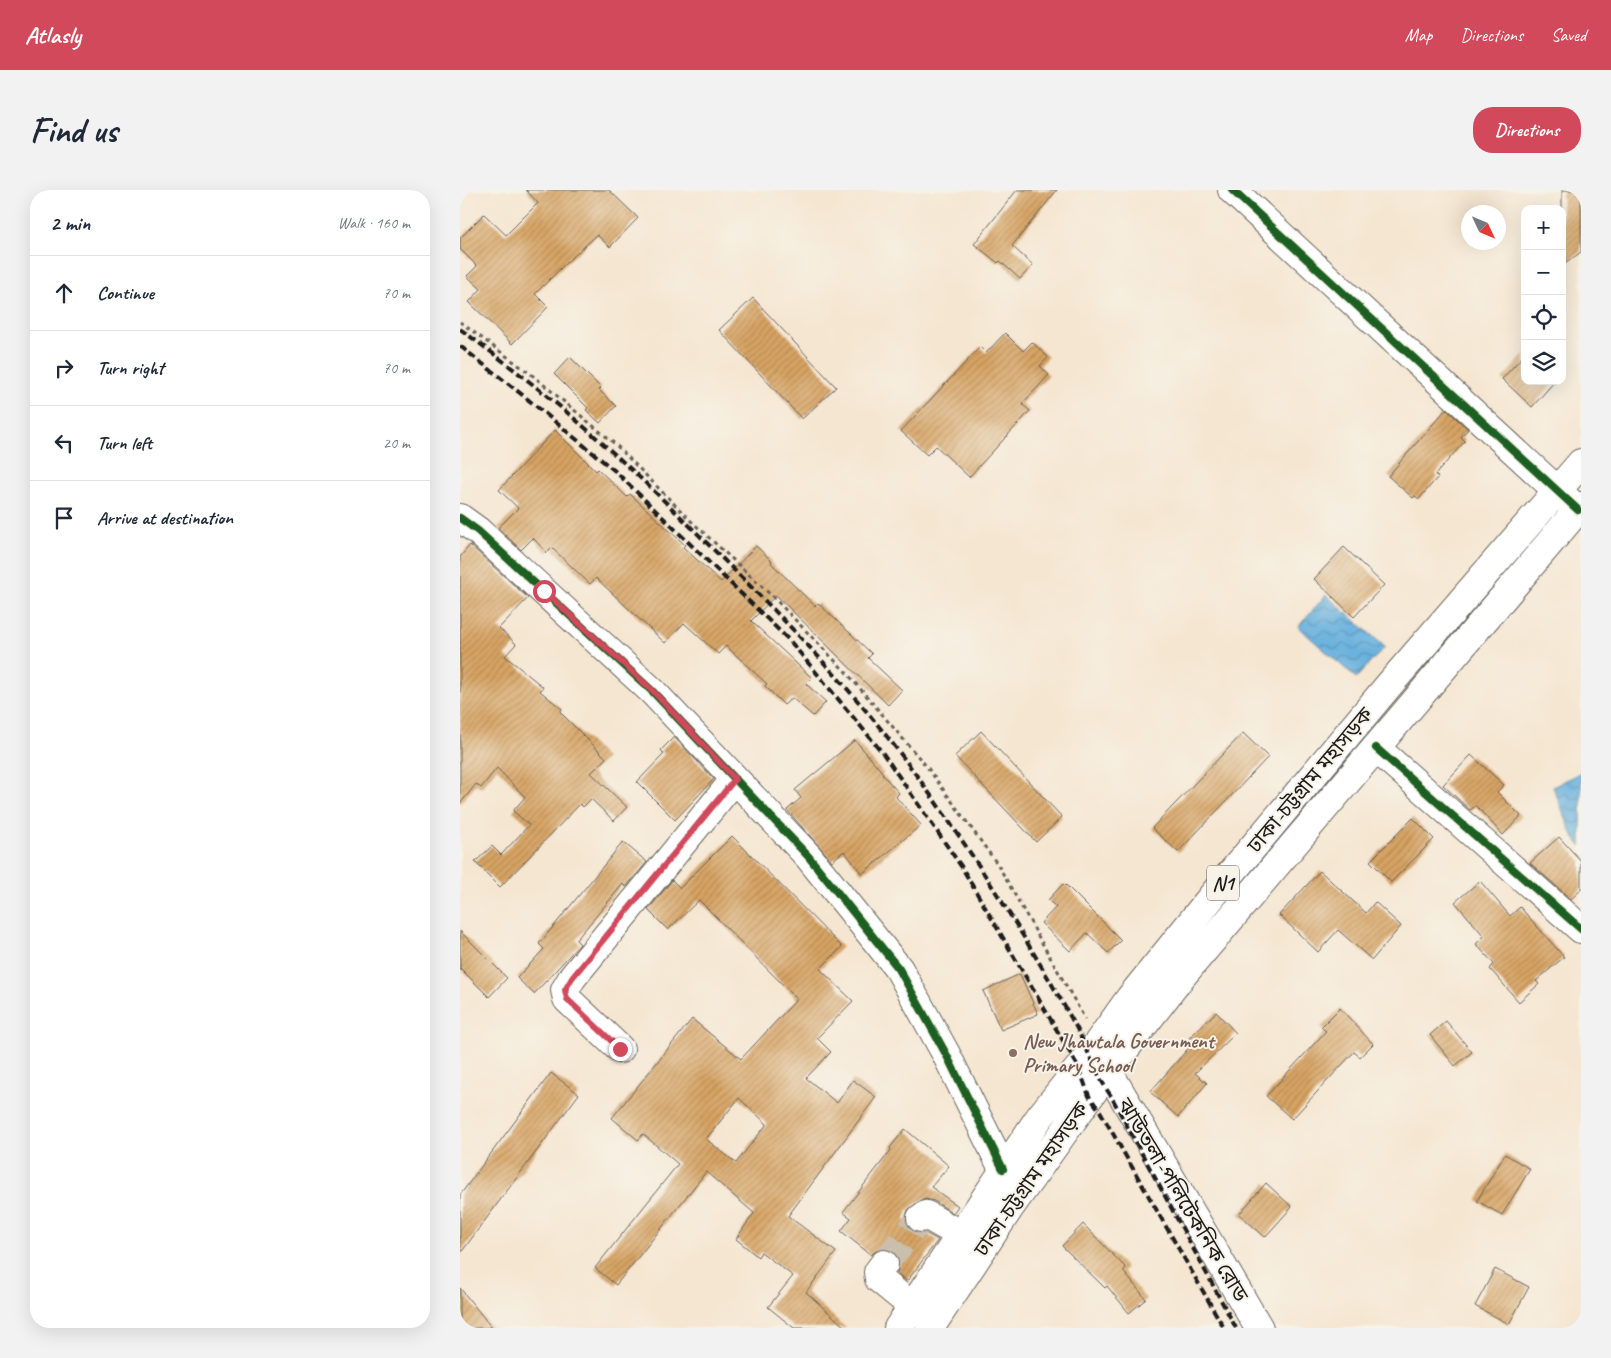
<!DOCTYPE html>
<html lang="en">
<head>
<meta charset="utf-8">
<style>
	:root { --surface:#fff; --page:#f2f2f3; --text:#1f2937; --muted:#747a83; --line:#e0e1e3; --accent:#d1495b }
	body { margin:0; font-family:Caveat,"Noto Sans Bengali",sans-serif; background:var(--page); color:var(--text) }
	.controls { position:absolute; right:15px; top:15px; display:grid; overflow:hidden; border-radius:10px; box-shadow:0 5px 20px #0002 }
	.controls button { width:45px; height:45px; display:grid; place-items:center; padding:0; border:0; border-bottom:1px solid var(--line); background:var(--surface); color:var(--text); font:25px sans-serif }
	.compass { position:absolute; left:1001px; top:15px; width:45px; height:45px; border-radius:50%; background:var(--surface); box-shadow:0 5px 20px #0002; rotate:134deg }
	.stop { position:absolute; width:15px; height:15px; margin:-11px; border:4px solid #d1495b; border-radius:50%; background:#fff }
	.stop.end { background:#d1495b; border-color:#fff; box-shadow:0 1px 5px #0008 }
	.list { margin:0; padding:0; list-style:none }
	h2 { display:flex; justify-content:space-between; align-items:center; height:65px; margin:0; padding:0 20px; font-size:21px }
	h2 small { font-size:16px; font-weight:400; color:var(--muted) }
	.list li { display:grid; grid-template-columns:32px 1fr auto; gap:15px; align-items:center; box-sizing:border-box; height:75px; padding:0 20px; border-top:1px solid var(--line) }
	.list b { display:block; font-size:19px; white-space:nowrap }
	.list em { font-size:16px; font-style:normal; color:var(--muted) }
	.icon { flex:none; width:28px; height:28px; fill:none; stroke:currentColor; stroke-width:2; stroke-linecap:round; stroke-linejoin:round }
	.map { position:relative; flex:none; width:1121px; height:1138px; overflow:hidden; border-radius:20px }
	header { display:flex; align-items:center; gap:30px; box-sizing:border-box; height:70px; padding:0 25px; background:var(--accent); color:#fff }
	header strong { font-size:24px }
	nav { display:flex; gap:28px; margin-inline-start:auto; font-size:18px }
	.intro { display:flex; align-items:center; justify-content:space-between; box-sizing:border-box; height:120px; padding:0 30px }
	h1 { margin:0; font-size:35px }
	.button { padding:12px 22px; border-radius:20px; background:var(--accent); color:#fff; font-size:18px; font-weight:700 }
	main { display:flex; gap:30px; padding:0 30px }
	aside { flex:1; background:var(--surface); border-radius:20px; box-shadow:0 5px 20px #0002 }
	.map>svg:first-child { display:block }
</style>
</head>
<body>
<header>
<strong>Atlasly</strong>
<nav><a>Map</a><a>Directions</a><a>Saved</a></nav>
</header>
<div class="intro"><h1>Find us</h1><a class="button">Directions</a></div>
<main>
<aside>
<h2>2 min<small>Walk · 160 m</small></h2>
<ul class="list">
<li><svg class="icon" aria-label="ahead" viewBox="0 0 24 24"><path d="M12 20V5M6 11l6-6 6 6"/></svg><div><b>Continue</b></div><em>70 m</em></li>
<li><svg class="icon" aria-label="right" viewBox="0 0 24 24"><path d="M7 20v-9h11M14 6l5 5-5 5"/></svg><div><b>Turn right</b></div><em>70 m</em></li>
<li><svg class="icon" aria-label="left" viewBox="0 0 24 24"><path d="M17 20v-9H6M10 6l-5 5 5 5"/></svg><div><b>Turn left</b></div><em>20 m</em></li>
<li><svg class="icon" aria-label="arrive" viewBox="0 0 24 24"><path d="M6 21V4h12l-3 4 3 4H6"/></svg><div><b>Arrive at destination</b></div></li>
</ul>
</aside>
<div class="map">
<svg width="1121" height="1138" viewBox="0 0 1121 1138">
	<defs>
		<pattern id="water-waves" width="16" height="10" patternUnits="userSpaceOnUse" patternTransform="scale(1.25)"><rect width="16" height="10" fill="#66b0de"/><path d="M0 5q4-4 8 0t8 0" fill="none" stroke="#538eb3"/></pattern>
		<pattern id="building-hatch" width="6" height="6" patternUnits="userSpaceOnUse" patternTransform="scale(1.25)"><rect width="6" height="6" fill="#d8a464"/><path d="M-1 1l2-2M0 6l6-6M5 7l2-2" fill="none" stroke="#ae8552"/></pattern>
	</defs>
	<rect width="100%" height="100%" fill="#f7f3e8"/>
	<filter id="ink" filterUnits="userSpaceOnUse"><feTurbulence type="fractalNoise" baseFrequency=".02" numOctaves="2"/><feDisplacementMap in="SourceGraphic" scale="10" xChannelSelector="R" yChannelSelector="G"/><feConvolveMatrix kernelMatrix="1 2 1 2 8 2 1 2 1" color-interpolation-filters="sRGB"/></filter>
	<filter id="wash" filterUnits="userSpaceOnUse"><feTurbulence type="fractalNoise" baseFrequency=".0096" numOctaves="4" result="noise"/><feDisplacementMap in="SourceGraphic" scale="20" xChannelSelector="R" yChannelSelector="G"/><feGaussianBlur stdDeviation="1.12" result="paint"/><feColorMatrix in="noise" values="0 0 0 0 0 0 0 0 0 0 0 0 0 0 0 0 0 1.4 0 .05"/><feComposite in="paint" operator="in"/></filter>
	<g filter="url(#wash)">
		<rect width="100%" height="100%" fill="#f5e6d1"/>
		<path fill="url(#water-waves)" stroke="#41667d" d="M866 405 925 457 896 488 838 437Z
			M1121 582V656L1113 646 1093 597Z"/>
		<g id="blocks">
			<path fill="url(#building-hatch)" fill-rule="evenodd" d="M66 0H149L178 28 150 57 137 45 105 74 75 104 88 117 52 154 9 112 21 99 7 86 17 76 0 59V48L24 24 46 45 78 13Z
				M557 0H597L552 56 573 75 560 89 540 71 538 73 514 54Z
				M1102 0H1121V62L1102 76Z
				M293 108 376 197 342 229 259 140Z
				M545 143 563 161 572 152 588 167 580 176 589 185 562 214 570 221 509 287 476 256 467 265 441 241 520 157 526 163Z
				M1065 164V191H1095L1072 217 1042 189Z
				M110 167 141 198 139 200 156 216 140 233 126 220 128 218 94 184Z
				M986 219 1008 239 1001 247 1005 251 975 285 978 287 959 309 955 306 953 308 928 286Z
				M95 240 136 281 138 279 167 307 170 304 225 355 223 357 261 392 296 356 312 371 311 373 355 416 358 413 392 445 412 464 408 468 442 500 428 515 316 405 291 431 352 488 346 494 366 512 353 526 332 508 324 515 305 496 307 494 266 456 258 464 224 433 205 453 136 388 130 394 92 358 87 363 73 348 61 360 38 338 58 318 39 300Z
				M10 355 68 408 39 438 56 454 45 466 83 497 80 501 102 519 100 522 146 568 131 583 167 617 154 631 131 609 123 617 120 614 40 697 15 672 32 656 41 665 69 635 53 621 65 607 37 578 21 598 16 594 0 614V367Z
				M884 357 924 395 894 427 854 389Z
				M521 541 602 627 576 652 495 566Z
				M783 543 808 567 718 662 692 638Z
				M214 547 254 589 215 630 177 592 204 564 201 560Z
				M395 550 423 583 422 584 439 603 436 607 461 635 402 684 384 661 372 671 327 620 341 608 335 600Z
				M1011 565 1044 595 1037 602 1061 626 1043 645 1016 616 1010 620 983 595Z
				M953 628 974 649 931 692 910 671Z
				M272 646 382 757 360 779 393 811 357 848 371 862 346 888 377 913 393 890 416 907 328 1026 376 1062 346 1102 386 1138H334L308 1117 333 1086 301 1062 298 1067 276 1049 294 1023 246 982 156 1095 135 1078 218 974 183 944 178 950 152 928 232 829 281 869 337 809 239 710 208 740 188 720 212 690 220 698ZM279 908 307 934 276 973 246 949Z
				M1099 647 1121 671V700L1111 709 1070 673Z
				M163 652 187 672 166 697 163 694 116 750 120 754 74 804 57 788 84 759 79 754Z
				M860 681 906 723 915 712 941 736 912 770 878 740 858 762 819 725Z
				M1020 691 1050 726 1060 717 1104 767 1076 791 1079 794 1059 812 1030 779 1034 774 1016 754 1024 746 995 712Z
				M603 694 605 696 606 695 661 750 648 763 627 743 610 761 581 733 596 717 588 710Z
				M0 741 47 788 29 807 0 778Z
				M560 784 578 824 541 840 523 801Z
				M880 818 913 854 900 867 894 862 832 929 806 906 866 841 861 837Z
				M756 822 776 843 735 883 747 893 718 927 690 902 733 853 729 848Z
				M986 831 1012 862 995 876 970 845Z
				M91 883 119 904 0 1064V1005Z
				M445 939 489 976 471 997 498 1016 493 1023 474 1011 465 1009 458 1012 448 1020 445 1029 448 1036 454 1042 461 1044 465 1043 478 1050 447 1091 437 1083 440 1075 438 1067 434 1062 425 1058 417 1060 411 1065 381 1041 391 1028 383 1022 431 960 430 958Z
				M1045 964 1070 979 1042 1025 1017 1011Z
				M806 993 832 1017 805 1047 779 1024Z
				M623 1034 666 1078 663 1081 686 1109 669 1123 647 1096 645 1098 602 1056Z
				M1035 1079 1069 1097 1049 1134 1015 1116Z
				M0 1098 32 1138H0Z"/>
		</g>
	</g>
	<g filter="url(#ink)">
		<use href="#blocks" fill-opacity="0" stroke="#68635b" stroke-width="1"/>
		<g fill="none" stroke-linecap="round" stroke-linejoin="round">
			<path stroke="#cabead" stroke-width="28" stroke-dasharray="28 14" stroke-linecap="butt" d="M424 1074 461 1028"/>
			<g stroke="#68635b" stroke-width="30">
				<path id="minor" d="M772 0 1115 317
					M0 328 18 341 192 501 348 666 439 779 486 864 543 979
					M916 558 1121 739
					M160 859 107 809 105 800 112 788 275 589
					M461 1028 466 1025 501 1045
					M424 1074 418 1082 419 1089 452 1116"/>
			</g>
			<g stroke="#68635b" stroke-width="30">
				<path id="major" d="M648 881 799 1138"/>
			</g>
			<g stroke="#68635b" stroke-width="30">
				<path id="highway" d="M438 1138 579 928 630 864 670 808 762 694 929 495 1121 273
					M470 1138 551 1016 648 881 722 786 1121 316"/>
			</g>
			<path stroke="#68635b" stroke-width="3" stroke-dasharray="4 4" stroke-linecap="butt" d="M0 132 72 185 155 254 230 330 311 405 386 482 467 577 538 675 625 829"/>
			<use href="#minor" stroke="#fff" stroke-width="28"/>
			<use href="#major" stroke="#fff" stroke-width="28"/>
			<use href="#highway" stroke="#fff" stroke-width="28"/>
			<path stroke="#1c1c1c" stroke-width="4" stroke-dasharray="8 4" stroke-linecap="butt" d="M0 139C52 177 103 217 151 261 191 297 230 336 268 374 341 446 408 516 467 600 520 674 569 753 614 833 627 857 635 883 651 906L776 1138
				M0 156 65 207 155 281 330 451 422 562 501 676 619 878 629 906 640 921 764 1138"/>
			<g stroke="#f7f3e8" stroke-width="11">
				<path id="cycleway" d="M772 0 1118 320
					M0 328 18 341 192 501 348 666 439 779 486 864 543 979
					M916 558 1121 739"/>
			</g>
			<use href="#cycleway" stroke="#1b5e20" stroke-width="8"/>
		</g>
	</g>
	<g fill="none" stroke-linecap="round" stroke-linejoin="round" filter="url(#ink)">
		<path stroke="#d1495b" stroke-width="6" d="M84 401 192 500 275 589 112 788 105 800 107 809 160 859"/>
	</g>
	<circle fill="#8d6e63" stroke="#f7f3e8" stroke-width="2" cx="553" cy="863" r="5"/>
	<g text-anchor="middle" dominant-baseline="central" stroke-width="4" stroke-linejoin="round" paint-order="stroke">
		<rect fill="#f7f3e8" stroke="#5e5c59" stroke-width="1" x="747" y="675.5" width="32" height="35" rx="4"/>
		<g font-size="20" font-weight="bold" fill="#1c1c1c">
			<text x="763" y="693">N1</text>
		</g>
		<g font-size="21" fill="#1c1c1c" stroke="#f7f3e8">
			<text transform="translate(850 590) rotate(-50)">ঢাকা-চট্টগ্রাম মহাসড়ক</text>
			<text transform="translate(571 989) rotate(-55)">ঢাকা-চট্টগ্রাম মহাসড়ক</text>
			<text transform="translate(723 1010) rotate(59)">ঝাউতলা-পলিটেকনিক রোড</text>
		</g>
		<g font-size="21" font-weight="bold" fill="#785e54" stroke="#f7f3e8" text-anchor="start">
			<text x="563" y="851">New Jhawtala Government<tspan x="563" dy="24">Primary School</tspan></text>
		</g>
	</g>
</svg>
<div class="controls">
<button>+</button>
<button>−</button>
<button><svg class="icon" aria-label="locate" viewBox="0 0 24 24"><circle cx="12" cy="12" r="6"/><path d="M12 2v4M12 18v4M2 12h4M18 12h4"/></svg></button>
<button><svg class="icon" aria-label="layers" viewBox="0 0 24 24"><path d="M12 4l9 5-9 5-9-5zM3 14l9 5 9-5"/></svg></button>
</div>
<svg class="compass" viewBox="-18 -18 36 36"><path d="M0-13l5 13h-10z" fill="#e53935"/><path d="M0 13l5-13h-10z" fill="#747a83"/></svg>
<div class="stop" style="left:84px;top:401px"></div>
<div class="stop end" style="left:160px;top:859px"></div>
</div>
</main>
</body>
</html>
